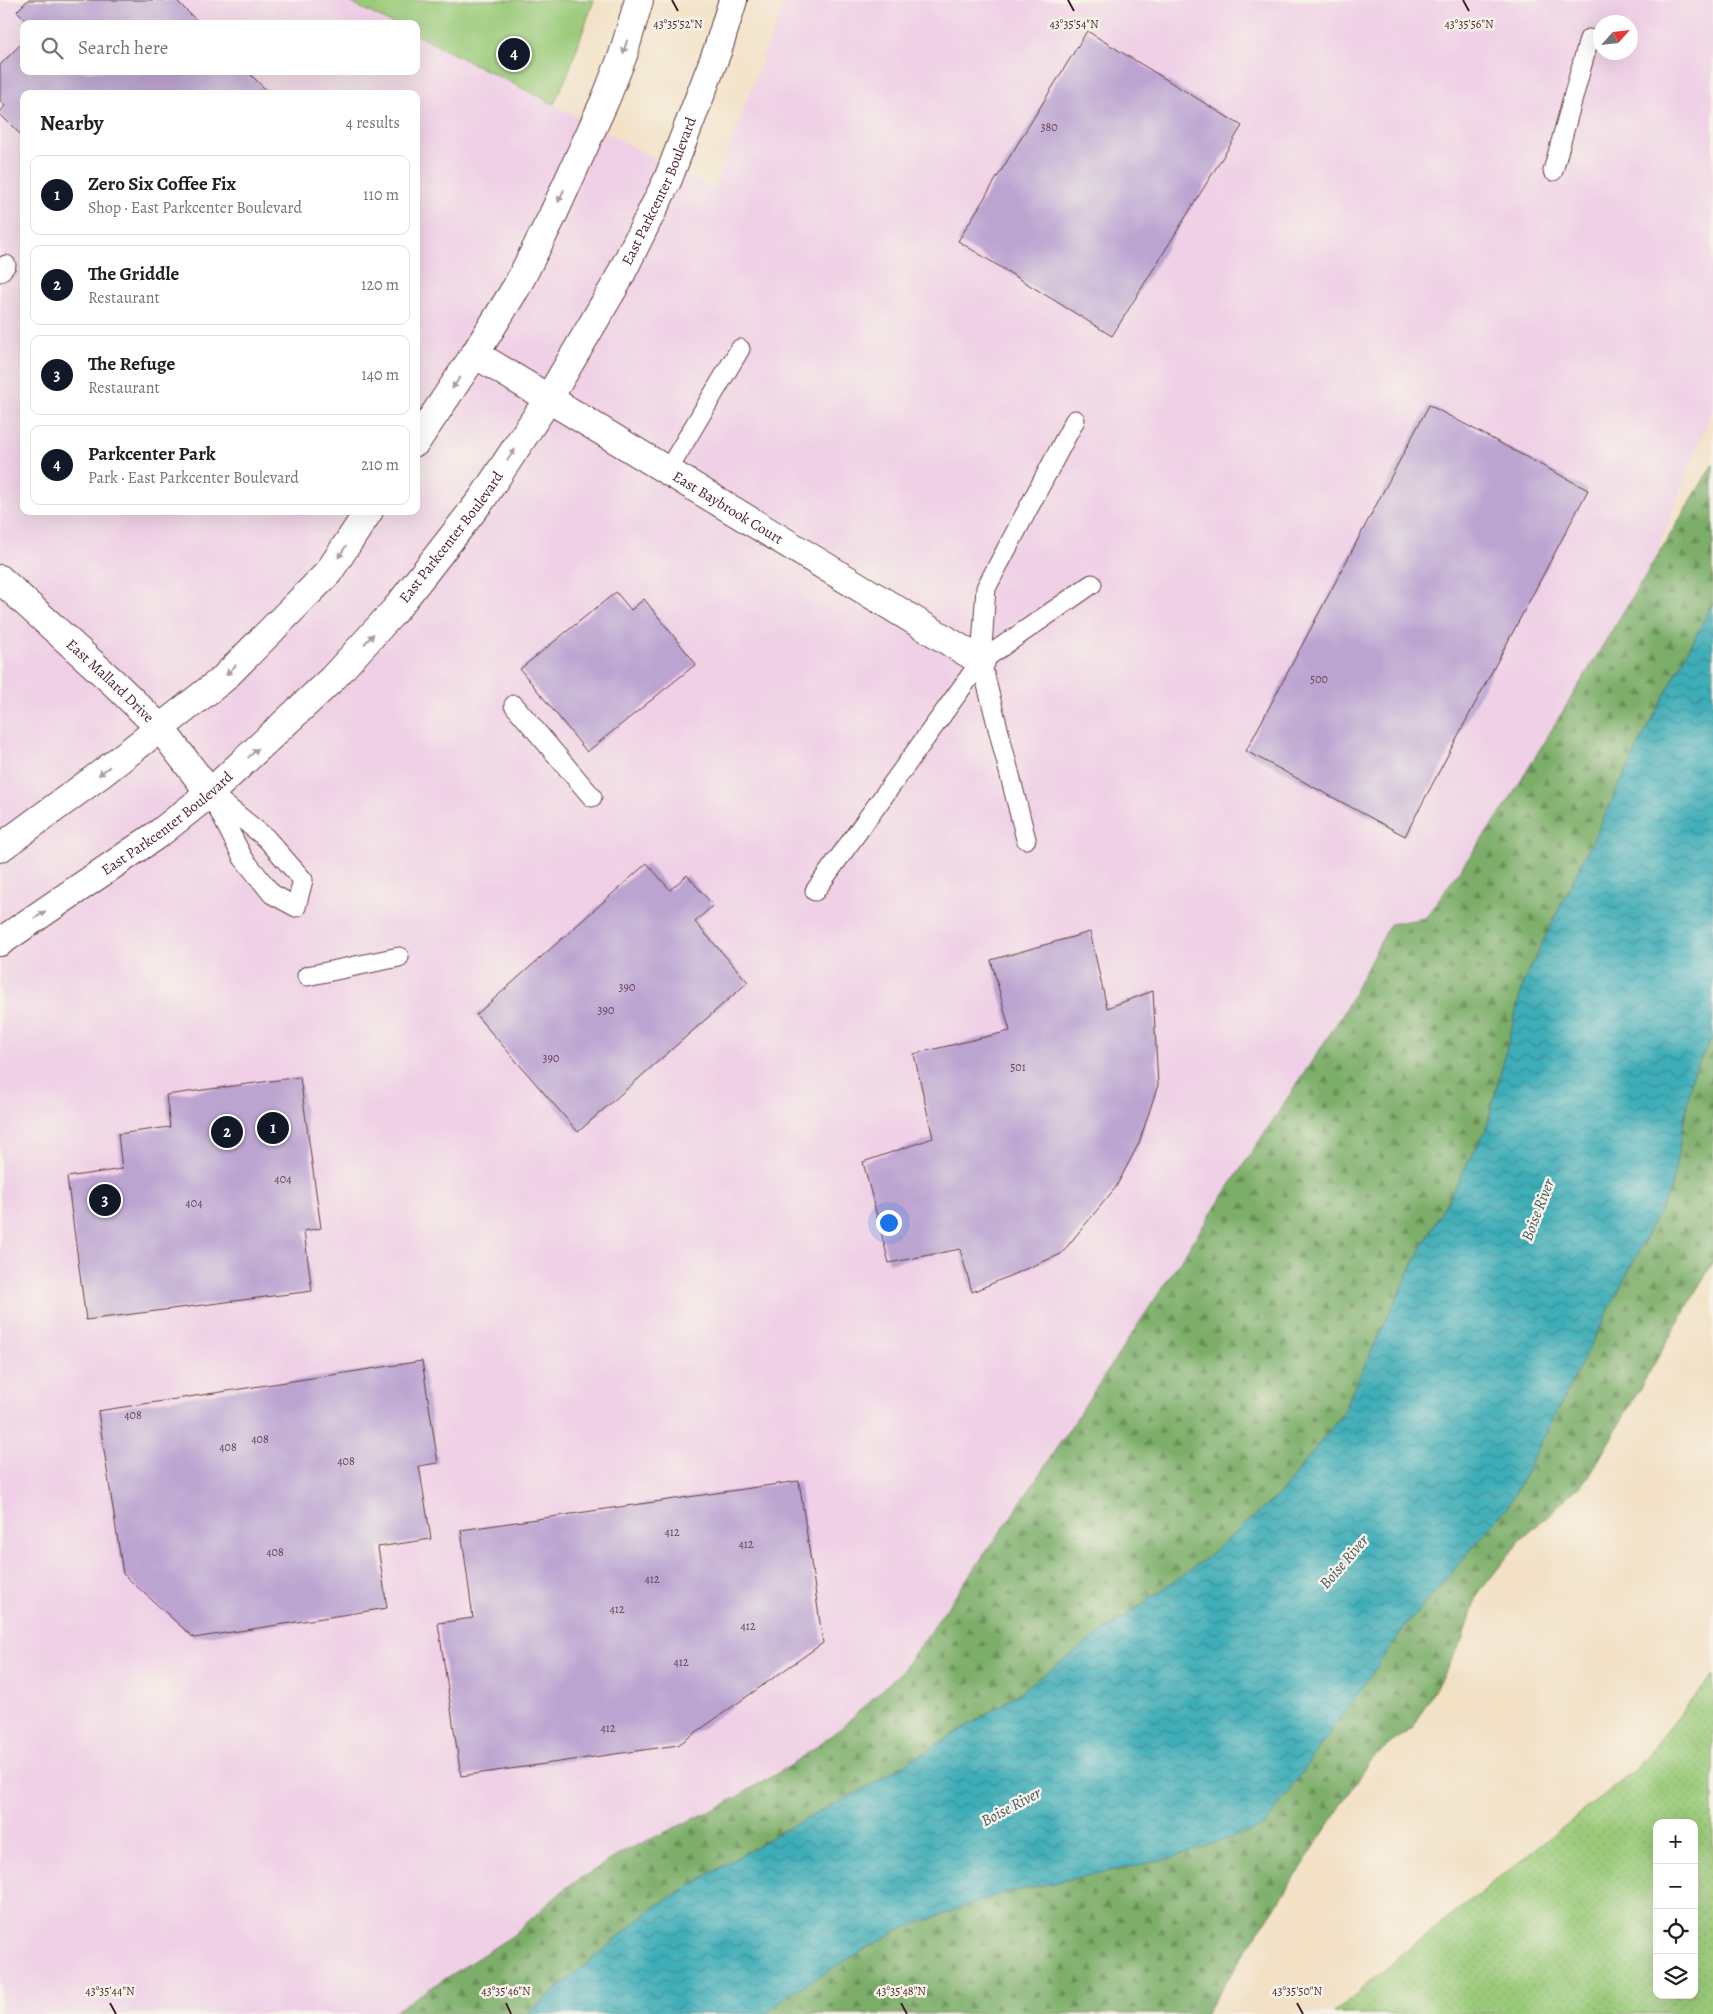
<!DOCTYPE html>
<html lang="en">
<head>
<meta charset="utf-8">
<style>
	:root { --surface:#fff; --page:#f6f6f6; --text:#202124; --muted:#757577; --line:#e0e0e0; --accent:#111827 }
	body { margin:0; font-family:Alegreya,serif; background:var(--page); color:var(--text) }
	.controls { position:absolute; right:15px; bottom:15px; display:grid; overflow:hidden; border-radius:10px; box-shadow:0 5px 20px #0002 }
	.controls button { width:45px; height:45px; display:grid; place-items:center; padding:0; border:0; border-bottom:1px solid var(--line); background:var(--surface); color:var(--text); font:25px sans-serif }
	.compass { position:absolute; left:1593px; top:15px; width:45px; height:45px; border-radius:50%; background:var(--surface); box-shadow:0 5px 20px #0002; rotate:63deg }
	.you { position:absolute; left:888px; top:1222px; width:18px; height:18px; margin:-12px; border:4px solid #fff; border-radius:50%; background:#1a73e8; box-shadow:0 0 0 8px #1a73e833 }
	.badge { display:grid; place-items:center; width:32px; height:32px; border-radius:50%; background:var(--accent); color:#fff; font-size:16px; font-weight:700 }
	.pin { position:absolute; translate:-50% -50%; border:2px solid #fff; box-shadow:0 1px 5px #0006 }
	.list { margin:0; padding:0; list-style:none }
	h2 { display:flex; justify-content:space-between; align-items:center; height:65px; margin:0; padding:0 20px; font-size:21px }
	h2 small { font-size:16px; font-weight:400; color:var(--muted) }
	.list li { display:grid; grid-template-columns:32px 1fr auto; gap:15px; align-items:center; box-sizing:border-box; height:80px; margin:0 10px 10px; padding:0 10px; border:1px solid var(--line); border-radius:10px }
	.list b { display:block; font-size:19px; white-space:nowrap }
	.list p { margin:0; font-size:16px; white-space:nowrap; color:var(--muted) }
	.list em { font-size:16px; font-style:normal; color:var(--muted) }
	.icon { flex:none; width:28px; height:28px; fill:none; stroke:currentColor; stroke-width:2; stroke-linecap:round; stroke-linejoin:round }
	.map { position:relative; flex:none; width:1713px; height:2014px; overflow:hidden }
	.search { position:absolute; background:var(--surface); box-shadow:0 5px 20px #0002; left:20px; top:20px; width:400px; height:55px; display:flex; align-items:center; gap:12px; box-sizing:border-box; padding:0 18px; border-radius:10px; color:var(--muted); font-size:19px }
	.panel { position:absolute; background:var(--surface); box-shadow:0 5px 20px #0002; left:20px; top:90px; width:400px; height:425px; border-radius:10px }
	.map>svg:first-child { display:block }
</style>
</head>
<body>
<div class="map">
<svg width="1713" height="2014" viewBox="0 0 1713 2014">
	<defs>
		<pattern id="grass-dots" width="8" height="8" patternUnits="userSpaceOnUse" patternTransform="scale(1.25)"><rect width="8" height="8" fill="#9aca79"/><path d="M2 2h.1M6 6h.1" fill="none" stroke="#86ad69" stroke-width="1.8" stroke-linecap="round"/></pattern>
		<pattern id="forest-firs" width="22" height="20" patternUnits="userSpaceOnUse" patternTransform="scale(1.25)"><rect width="22" height="20" fill="#7bae69"/><path d="M5 1l3.5 6h-7zM16 11l3.5 6h-7z" fill="#678d57"/></pattern>
		<pattern id="water-waves" width="16" height="10" patternUnits="userSpaceOnUse" patternTransform="scale(1.25)"><rect width="16" height="10" fill="#3dadb7"/><path d="M0 5q4-4 8 0t8 0" fill="none" stroke="#358c95"/></pattern>
	</defs>
	<rect width="100%" height="100%" fill="#f7f3e8"/>
	<filter id="ink" filterUnits="userSpaceOnUse"><feTurbulence type="fractalNoise" baseFrequency=".02" numOctaves="2"/><feDisplacementMap in="SourceGraphic" scale="10" xChannelSelector="R" yChannelSelector="G"/><feConvolveMatrix kernelMatrix="1 2 1 2 8 2 1 2 1" color-interpolation-filters="sRGB"/></filter>
	<filter id="wash" filterUnits="userSpaceOnUse"><feTurbulence type="fractalNoise" baseFrequency=".0096" numOctaves="4" result="noise"/><feDisplacementMap in="SourceGraphic" scale="20" xChannelSelector="R" yChannelSelector="G"/><feGaussianBlur stdDeviation="1.12" result="paint"/><feColorMatrix in="noise" values="0 0 0 0 0 0 0 0 0 0 0 0 0 0 0 0 0 1.4 0 .05"/><feComposite in="paint" operator="in"/></filter>
	<g filter="url(#wash)">
		<rect width="100%" height="100%" fill="#f3e1c6"/>
		<path fill="#efd0e6" fill-rule="evenodd" d="M0 0H346L393 24H24V71H416V35L554 104 713 190 785 0H1713V407L1500 958 1263 1467 494 2014H0ZM1600 22H1630V52H1600ZM24 94H416V511H24Z"/>
		<path fill="url(#grass-dots)" stroke="#727452" fill-rule="evenodd" d="M1713 1675V2014H1333L1396 1959 1633 1772ZM1657 1823H1694V1995H1657Z"/>
		<path fill="url(#forest-firs)" stroke="#62664a" d="M1713 464V603L1643 737 1524 981 1486 1130 1413 1264 1341 1416 1279 1495 1201 1562 1000 1706 869 1786 775 1835 654 1907 527 2014H390L512 1936 567 1887 623 1852 721 1806 790 1766 841 1728 902 1671 1017 1508 1341 1017 1390 924 1425 918 1503 810Z
			M1713 1036V1262L1711 1266 1588 1478 1519 1542 1477 1595 1464 1638 1414 1726 1373 1757 1205 2014H766L789 1994 896 1931 1001 1894 1171 1858 1405 1627 1509 1505 1672 1186 1693 1073Z"/>
		<path fill="#9aca79" stroke="#727452" d="M346 0H594L568 73 554 104 416 35V24H393Z"/>
		<path fill="url(#water-waves)" stroke="#446671" d="M1713 603V1036L1693 1073 1672 1186 1509 1505 1405 1627 1263 1827 1171 1858 1001 1894 896 1931 789 1994 766 2014H527L654 1907 775 1835 869 1786 1000 1706 1201 1562 1279 1495 1341 1416 1413 1264 1486 1130 1524 981 1643 737Z"/>
		<g id="blocks">
			<path fill="#bca4d1" d="M28 0H176L200 24H30L17 11Z
				M1087 31 1242 126 1112 336 958 241Z
				M24 41V71H247L270 94H24V138L0 114V112L5 106 0 101V65Z
				M1429 405 1588 490 1405 836 1246 751Z
				M616 592 631 610 644 599 696 664 587 752 520 669Z
				M647 863 670 890 687 875 713 905 695 922 748 982 578 1132 476 1015Z
				M1090 932 1107 1008 1153 991 1158 1085 1139 1143 1116 1187 1061 1254 972 1292 960 1249 889 1263 863 1162 933 1138 914 1054 1010 1031 991 960Z
				M300 1077 321 1228 304 1231 312 1291 86 1320 67 1177 122 1169 118 1134 170 1127 166 1095Z
				M422 1361 438 1463 419 1466 431 1539 378 1547 387 1608 194 1638 123 1574 98 1411Z
				M799 1481 823 1643 678 1745 461 1776 438 1623 473 1618 461 1530Z"/>
		</g>
	</g>
	<g filter="url(#ink)">
		<use href="#blocks" fill-opacity="0" stroke="#633c42" stroke-width="1"/>
		<g fill="none" stroke-linecap="round" stroke-linejoin="round">
			<g stroke="#633c42" stroke-width="21">
				<path id="service" d="M1553 171 1589 39
					M0 272 6 265
					M668 470 740 349
					M514 705 592 797
					M210 793 266 838 303 880 296 907 272 894 243 858Z
					M1026 839 981 661 986 588 1075 420
					M815 891 981 661 1092 584
					M307 976 399 957"/>
			</g>
			<g stroke="#633c42" stroke-width="30">
				<g id="minor">
					<path id="s1" d="M475 354 981 661"/>
					<path id="s2" d="M0 579 115 684 160 728 210 793"/>
				</g>
			</g>
			<g stroke="#633c42" stroke-width="30">
				<g id="secondary">
					<path d="M416 442 475 354 517 286 552 217 606 98 623 55 639 0"/>
					<path d="M0 848 101 774 223 679 328 573 369 511"/>
					<path id="s3" d="M0 942 161 832 210 793 332 679 396 609 482 499 549 398 616 284 668 179 718 49 733 0"/>
				</g>
			</g>
			<use href="#service" stroke="#fff" stroke-width="19"/>
			<use href="#minor" stroke="#fff" stroke-width="28"/>
			<use href="#secondary" stroke="#fff" stroke-width="28"/>
		</g>
		<defs><path id="oneway-solid" d="M-6-.8H1V-3.2L6.5 0L1 3.2V.8H-6Z" transform="scale(1.25)"/></defs>
		<g fill="#ae9aa0">
			<use href="#oneway-solid" transform="translate(625 47) rotate(107)"/>
			<use href="#oneway-solid" transform="translate(561 196) rotate(115)"/>
			<use href="#oneway-solid" transform="translate(456 383) rotate(124)"/>
			<use href="#oneway-solid" transform="translate(511 455) rotate(-56)"/>
			<use href="#oneway-solid" transform="translate(342 552) rotate(124)"/>
			<use href="#oneway-solid" transform="translate(369 639) rotate(-47)"/>
			<use href="#oneway-solid" transform="translate(231 670) rotate(135)"/>
			<use href="#oneway-solid" transform="translate(253 753) rotate(-43)"/>
			<use href="#oneway-solid" transform="translate(104 771) rotate(142)"/>
			<use href="#oneway-solid" transform="translate(40 915) rotate(-34)"/>
		</g>
	</g>
	<path fill="none" stroke="#4a1f2b" stroke-width="2" d="M672 0 678 11M1068 0 1074 11M1463 0 1469 11M110 2003 116 2014M506 2003 511 2014M901 2003 907 2014M1297 2003 1303 2014"/>
	<g text-anchor="middle" dominant-baseline="central" stroke-width="5" stroke-linejoin="round" paint-order="stroke">
		<g font-size="12" fill="#664054">
			<text x="1049" y="127">380</text>
			<text x="1319" y="679">500</text>
			<text x="627" y="987">390</text>
			<text x="606" y="1010">390</text>
			<text x="551" y="1058">390</text>
			<text x="1018" y="1067">501</text>
			<text x="283" y="1179">404</text>
			<text x="194" y="1203">404</text>
			<text x="133" y="1415">408</text>
			<text x="260" y="1439">408</text>
			<text x="228" y="1447">408</text>
			<text x="346" y="1461">408</text>
			<text x="672" y="1532">412</text>
			<text x="746" y="1544">412</text>
			<text x="275" y="1552">408</text>
			<text x="652" y="1579">412</text>
			<text x="617" y="1609">412</text>
			<text x="748" y="1626">412</text>
			<text x="681" y="1662">412</text>
			<text x="608" y="1728">412</text>
		</g>
		<g font-size="15" fill="#4a1f2b" stroke="#f7f3e8">
			<text stroke="none"><textPath href="#s3" startOffset="1015">East Parkcenter Boulevard</textPath></text>
			<text stroke="none"><textPath href="#s1" startOffset="296">East Baybrook Court</textPath></text>
			<text stroke="none"><textPath href="#s3" startOffset="610">East Parkcenter Boulevard</textPath></text>
			<text stroke="none"><textPath href="#s2" startOffset="150">East Mallard Drive</textPath></text>
			<text stroke="none"><textPath href="#s3" startOffset="205">East Parkcenter Boulevard</textPath></text>
		</g>
		<g font-size="16" font-style="italic" fill="#455863" stroke="#f7f3e8">
			<text transform="translate(1538 1210) rotate(-69)">Boise River</text>
			<text transform="translate(1344 1562) rotate(-49)">Boise River</text>
			<text transform="translate(1011 1807) rotate(-28)">Boise River</text>
		</g>
	</g>
	<g font-size="12" text-anchor="middle" fill="#4a1f2b" stroke="#f7f3e8" stroke-width="5" stroke-linejoin="round" paint-order="stroke">
		<text x="678" y="28">43°35'52"N</text>
		<text x="1074" y="28">43°35'54"N</text>
		<text x="1469" y="28">43°35'56"N</text>
		<text x="110" y="1995">43°35'44"N</text>
		<text x="506" y="1995">43°35'46"N</text>
		<text x="901" y="1995">43°35'48"N</text>
		<text x="1297" y="1995">43°35'50"N</text>
	</g>
</svg>
<div class="controls">
<button>+</button>
<button>−</button>
<button><svg class="icon" aria-label="locate" viewBox="0 0 24 24"><circle cx="12" cy="12" r="6"/><path d="M12 2v4M12 18v4M2 12h4M18 12h4"/></svg></button>
<button><svg class="icon" aria-label="layers" viewBox="0 0 24 24"><path d="M12 4l9 5-9 5-9-5zM3 14l9 5 9-5"/></svg></button>
</div>
<svg class="compass" viewBox="-18 -18 36 36"><path d="M0-13l5 13h-10z" fill="#e53935"/><path d="M0 13l5-13h-10z" fill="#757577"/></svg>
<div class="you"></div>
<div class="pin badge" style="left:273px;top:1128px">1</div>
<div class="pin badge" style="left:227px;top:1132px">2</div>
<div class="pin badge" style="left:105px;top:1200px">3</div>
<div class="pin badge" style="left:514px;top:54px">4</div>
<div class="search"><svg class="icon" aria-label="search" viewBox="0 0 24 24"><circle cx="10" cy="10" r="6"/><path d="M15 15l6 6"/></svg>Search here</div>
<section class="panel">
<h2>Nearby<small>4 results</small></h2>
<ul class="list">
<li><span class="badge">1</span><div><b>Zero Six Coffee Fix</b><p>Shop · East Parkcenter Boulevard</p></div><em>110 m</em></li>
<li><span class="badge">2</span><div><b>The Griddle</b><p>Restaurant</p></div><em>120 m</em></li>
<li><span class="badge">3</span><div><b>The Refuge</b><p>Restaurant</p></div><em>140 m</em></li>
<li><span class="badge">4</span><div><b>Parkcenter Park</b><p>Park · East Parkcenter Boulevard</p></div><em>210 m</em></li>
</ul>
</section>
</div>
</body>
</html>
